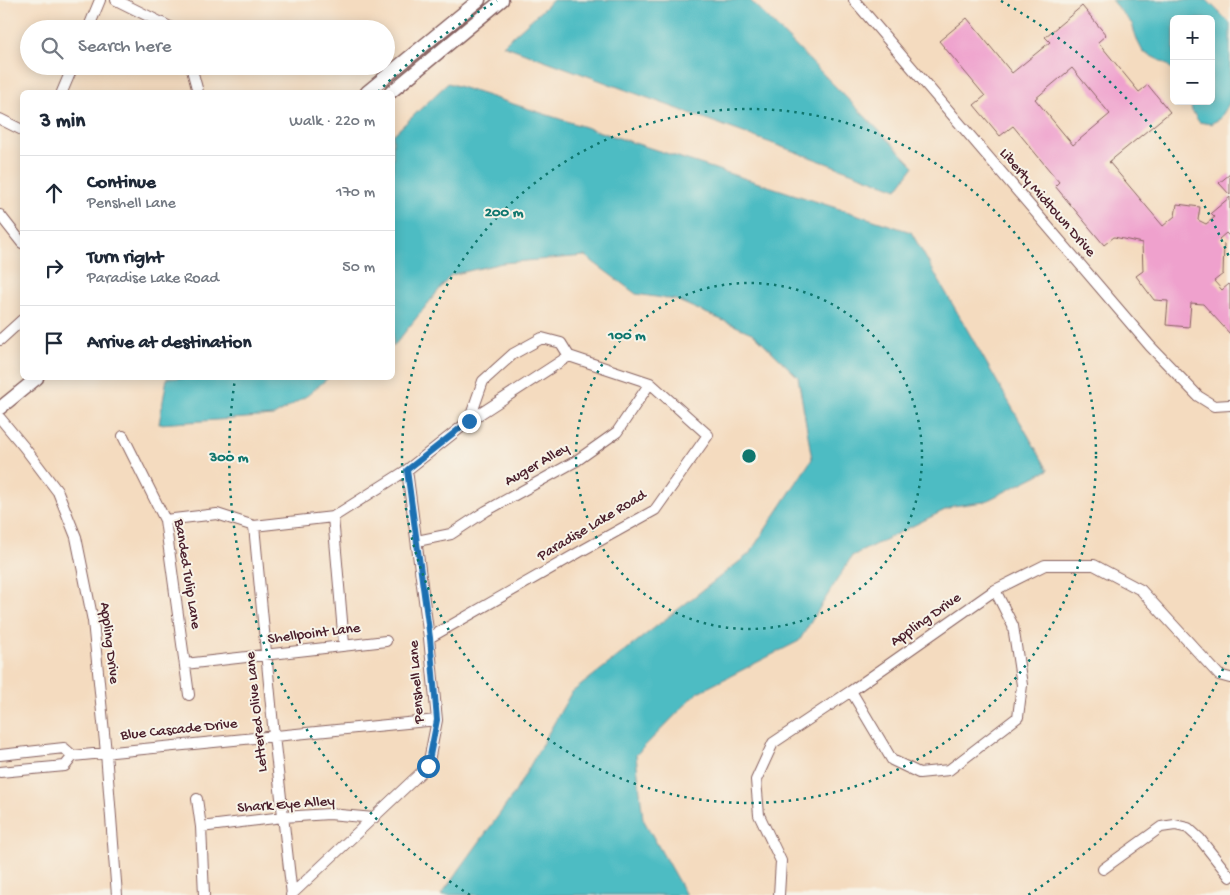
<!DOCTYPE html>
<html lang="en">
<head>
<meta charset="utf-8">
<style>
	:root { --surface:#fff; --page:#f6f6f7; --text:#1f2937; --muted:#747a83; --line:#e0e1e3 }
	body { margin:0; font-family:"Gochi Hand",sans-serif; background:var(--page); color:var(--text) }
	.controls { position:absolute; right:15px; top:15px; display:grid; overflow:hidden; border-radius:8px; box-shadow:0 2px 12px #0003 }
	.controls button { width:45px; height:45px; display:grid; place-items:center; padding:0; border:0; border-bottom:1px solid var(--line); background:var(--surface); color:var(--text); font:25px sans-serif }
	.stop { position:absolute; width:15px; height:15px; margin:-11px; border:4px solid #1f6fb2; border-radius:50%; background:#fff }
	.stop.end { background:#1f6fb2; border-color:#fff; box-shadow:0 1px 5px #0008 }
	.list { margin:0; padding:0; list-style:none }
	h2 { display:flex; justify-content:space-between; align-items:center; height:65px; margin:0; padding:0 20px; font-size:21px }
	h2 small { font-size:16px; font-weight:400; color:var(--muted) }
	.list li { display:grid; grid-template-columns:32px 1fr auto; gap:15px; align-items:center; box-sizing:border-box; height:75px; padding:0 20px; border-top:1px solid var(--line) }
	.list b { display:block; font-size:19px; white-space:nowrap }
	.list p { margin:0; font-size:16px; white-space:nowrap; color:var(--muted) }
	.list em { font-size:16px; font-style:normal; color:var(--muted) }
	.icon { flex:none; width:28px; height:28px; fill:none; stroke:currentColor; stroke-width:2; stroke-linecap:round; stroke-linejoin:round }
	.map { position:relative; flex:none; width:1230px; height:895px; overflow:hidden }
	.search { position:absolute; background:var(--surface); box-shadow:0 2px 12px #0003; left:20px; top:20px; width:375px; height:55px; display:flex; align-items:center; gap:12px; box-sizing:border-box; padding:0 18px; border-radius:28px; color:var(--muted); font-size:19px }
	.panel { position:absolute; background:var(--surface); box-shadow:0 2px 12px #0003; left:20px; top:90px; width:375px; height:290px; border-radius:8px }
	.map>svg:first-child { display:block }
</style>
</head>
<body>
<div class="map">
<svg width="1230" height="895" viewBox="0 0 1230 895">
	<rect width="100%" height="100%" fill="#f7f3e8"/>
	<filter id="ink" filterUnits="userSpaceOnUse"><feTurbulence type="fractalNoise" baseFrequency=".02" numOctaves="2"/><feDisplacementMap in="SourceGraphic" scale="10" xChannelSelector="R" yChannelSelector="G"/><feConvolveMatrix kernelMatrix="1 2 1 2 8 2 1 2 1" color-interpolation-filters="sRGB"/></filter>
	<filter id="wash" filterUnits="userSpaceOnUse"><feTurbulence type="fractalNoise" baseFrequency=".0096" numOctaves="4" result="noise"/><feDisplacementMap in="SourceGraphic" scale="20" xChannelSelector="R" yChannelSelector="G"/><feGaussianBlur stdDeviation="1.12" result="paint"/><feColorMatrix in="noise" values="0 0 0 0 0 0 0 0 0 0 0 0 0 0 0 0 0 1.4 0 .05"/><feComposite in="paint" operator="in"/></filter>
	<g filter="url(#wash)">
		<rect width="100%" height="100%" fill="#f4dbbf"/>
		<path fill="#4ebcc3" stroke="#4c6e77" d="M553 0H750L914 166 897 189 503 45Z
			M1111 0H1207L1230 23V102L1220 119 1210 124 1199 122 1192 111 1190 101H1211V19H1174V71L1165 63 1143 52 1137 40 1132 24Z
			M448 83 911 232 1048 470 984 502 953 506 852 556 799 641 697 693 636 755 643 819 686 895H441L514 794 571 693 749 554 812 459 798 377 754 334 676 300 636 294 585 256 502 263 451 275 393 347V135Z
			M167 378H328L308 395 274 416 159 424Z"/>
		<g id="blocks">
			<path fill="#efa1cd" fill-rule="evenodd" d="M1082 6 1106 35 1098 42 1139 92 1148 85 1170 112 1109 162 1163 226 1175 216 1177 204 1200 207 1198 220 1206 224 1215 217 1211 213 1230 197V237L1226 233 1219 239 1224 244 1223 274 1214 281 1222 290 1229 284 1230 285V334L1203 304 1191 303 1189 327 1166 325 1168 301 1154 300 1136 276 1143 271 1142 243 1114 237 1104 245 1055 186 1059 182 1013 126 1000 136 974 105 985 96 939 41 967 18 1012 73 1050 42 1045 37ZM1072 68 1110 114 1073 145 1035 99Z
				M1230 174V195L1219 183Z"/>
		</g>
	</g>
	<g filter="url(#ink)">
		<use href="#blocks" fill-opacity="0" stroke="#86615f" stroke-width="1"/>
		<g fill="none" stroke-linecap="round" stroke-linejoin="round">
			<g stroke="#86615f" stroke-width="12">
				<path id="minor" d="M116 0 174 29
					M854 0 1150 346 1198 396 1214 406 1230 405
					M88 29 100 0
					M191 66 198 92
					M249 66 250 67
					M62 92 73 66
					M0 119 22 130
					M0 215 22 243
					M0 340 22 320
					M0 418 24 447 58 492 76 537 93 621 106 753 117 895
					M469 421 483 381 513 354 542 338 561 343 569 356
					M123 436 165 520 189 695
					M333 517 344 644
					M165 520 217 514 254 526 333 517 407 470 469 421 569 356 650 383 708 435 655 510 583 550 429 638
					M254 526 274 736 292 895
					M417 541 451 534 486 511 576 461 617 432 650 383
					M185 664 386 641
					M851 691 892 760 919 773 949 770 1018 717 1022 685 1013 626 995 590
					M0 755 64 748 73 756
					M0 772 65 766 73 756 437 720
					M197 799 201 827 204 895
					M201 827 283 817 329 814 374 818
					M1103 869 1161 827 1175 825 1188 828 1200 839 1230 877
					M291 895 428 766 437 720 429 638 407 470
					M779 895 781 861 759 815 756 780 773 743 851 691 995 590 1045 565H1094L1141 590 1219 675 1230 678"/>
			</g>
			<g stroke="#86615f" stroke-width="15">
				<path id="tertiary" d="M367 92 479 0
					M391 92 502 0
					M0 408 37 378"/>
			</g>
			<use href="#minor" stroke="#fff" stroke-width="10"/>
			<use href="#tertiary" stroke="#fff" stroke-width="12"/>
		</g>
	</g>
	<g fill="none" stroke-linecap="round" stroke-linejoin="round" filter="url(#ink)">
		<path stroke="#1f6fb2" stroke-width="6" d="M428 766 437 720 430 638 407 470 469 421"/>
	</g>
	<g fill="none" stroke="#0f766e" stroke-width="2.5" stroke-dasharray="2.5 5">
		<circle cx="749" cy="456" r="173"/>
		<circle cx="749" cy="456" r="347"/>
		<path d="M1229 655A520 520 0 0 1 1028 895M470 895A520 520 0 0 1 235 379M378 92A520 520 0 0 1 497 1M1001 1A520 520 0 0 1 1229 257"/>
	</g>
	<g text-anchor="middle" dominant-baseline="central" stroke-width="4" stroke-linejoin="round" paint-order="stroke">
		<g font-size="15" fill="#4a1f2b" stroke="#f7f3e8">
			<text transform="translate(1047 203) rotate(49)">Liberty Midtown Drive</text>
			<text transform="translate(537 465) rotate(-30)">Auger Alley</text>
			<text transform="translate(592 526) rotate(-31)">Paradise Lake Road</text>
			<text transform="translate(187 574) rotate(81)">Banded Tulip Lane</text>
			<text transform="translate(926 620) rotate(-35)">Appling Drive</text>
			<text transform="translate(314 634) rotate(-7)">Shellpoint Lane</text>
			<text transform="translate(109 643) rotate(83)">Appling Drive</text>
			<text transform="translate(417 682) rotate(-94)">Penshell Lane</text>
			<text transform="translate(257 712) rotate(-96)">Lettered Olive Lane</text>
			<text transform="translate(179 730) rotate(-6)">Blue Cascade Drive</text>
			<text transform="translate(286 805) rotate(-4)">Shark Eye Alley</text>
		</g>
	</g>
	<circle cx="749" cy="456" r="8" fill="#0f766e" stroke="#f7f3e8" stroke-width="2.5"/>
	<g font-size="15" text-anchor="middle" font-weight="bold" fill="#0f766e" stroke="#f7f3e8" stroke-width="4" stroke-linejoin="round" paint-order="stroke">
		<text x="504" y="216">200 m</text>
		<text x="627" y="339">100 m</text>
		<text x="229" y="461">300 m</text>
	</g>
</svg>
<div class="controls">
<button>+</button>
<button>−</button>
</div>
<div class="stop" style="left:428px;top:766px"></div>
<div class="stop end" style="left:469px;top:421px"></div>
<div class="search"><svg class="icon" aria-label="search" viewBox="0 0 24 24"><circle cx="10" cy="10" r="6"/><path d="M15 15l6 6"/></svg>Search here</div>
<section class="panel">
<h2>3 min<small>Walk · 220 m</small></h2>
<ul class="list">
<li><svg class="icon" aria-label="ahead" viewBox="0 0 24 24"><path d="M12 20V5M6 11l6-6 6 6"/></svg><div><b>Continue</b><p>Penshell Lane</p></div><em>170 m</em></li>
<li><svg class="icon" aria-label="right" viewBox="0 0 24 24"><path d="M7 20v-9h11M14 6l5 5-5 5"/></svg><div><b>Turn right</b><p>Paradise Lake Road</p></div><em>50 m</em></li>
<li><svg class="icon" aria-label="arrive" viewBox="0 0 24 24"><path d="M6 21V4h12l-3 4 3 4H6"/></svg><div><b>Arrive at destination</b></div></li>
</ul>
</section>
</div>
</body>
</html>
